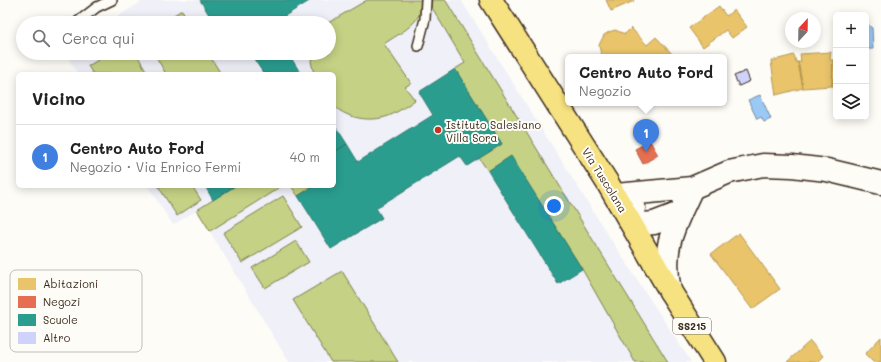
<!DOCTYPE html>
<html lang="it">
<head>
<meta charset="utf-8">
<style>
	:root { --surface:#fff; --page:#f2f2f2; --text:#222; --muted:#767676; --line:#e0e0e0; --accent:#c8321e }
	body { margin:0; font-family:Mali,sans-serif; background:var(--page); color:var(--text) }
	.controls { position:absolute; right:12px; top:12px; display:grid; overflow:hidden; border-radius:6px; box-shadow:0 2px 10px #0003 }
	.controls button { width:36px; height:36px; display:grid; place-items:center; padding:0; border:0; border-bottom:1px solid var(--line); background:var(--surface); color:var(--text); font:20px sans-serif }
	.compass { position:absolute; left:785px; top:12px; width:36px; height:36px; border-radius:50%; background:var(--surface); box-shadow:0 2px 10px #0003; rotate:22deg }
	.you { position:absolute; left:554px; top:206px; width:14px; height:14px; margin:-10px; border:3px solid #fff; border-radius:50%; background:#1a73e8; box-shadow:0 0 0 6px #1a73e833 }
	.badge { display:grid; place-items:center; width:26px; height:26px; border-radius:50%; background:var(--accent); color:#fff; font-size:13px; font-weight:700 }
	.pin { position:absolute; translate:-50% -33px; filter:drop-shadow(0 1px 2px #0008) }
	.pin::after { content:''; position:absolute; top:21px; width:14px; height:12px; background:inherit; clip-path:polygon(0 0,100% 0,50% 100%) }
	.popup { position:absolute; left:565px; top:54px; width:162px; height:52px; box-sizing:border-box; display:grid; place-content:center; border-radius:6px; background:var(--surface); filter:drop-shadow(0 1px 3px #0005); font-size:13px; white-space:nowrap; color:var(--muted) }
	.popup b { font-size:15px; color:var(--text) }
	.popup::after { content:''; position:absolute; left:50%; top:100%; margin-left:-8px; border:8px solid transparent; border-top-color:var(--surface) }
	.list { margin:0; padding:0; list-style:none }
	h2 { display:flex; justify-content:space-between; align-items:center; height:52px; margin:0; padding:0 16px; font-size:17px }
	h2 small { font-size:13px; font-weight:400; color:var(--muted) }
	.list li { display:grid; grid-template-columns:26px 1fr auto; gap:12px; align-items:center; box-sizing:border-box; height:64px; padding:0 16px; border-top:1px solid var(--line) }
	.list b { display:block; font-size:15px; white-space:nowrap }
	.list p { margin:0; font-size:13px; white-space:nowrap; color:var(--muted) }
	.list em { font-size:13px; font-style:normal; color:var(--muted) }
	.icon { flex:none; width:22px; height:22px; fill:none; stroke:currentColor; stroke-width:2; stroke-linecap:round; stroke-linejoin:round }
	.map { position:relative; flex:none; width:881px; height:362px; overflow:hidden }
	.search { position:absolute; background:var(--surface); box-shadow:0 2px 10px #0003; left:16px; top:16px; width:320px; height:44px; display:flex; align-items:center; gap:10px; box-sizing:border-box; padding:0 14px; border-radius:22px; color:var(--muted); font-size:15px }
	.panel { position:absolute; background:var(--surface); box-shadow:0 2px 10px #0003; left:16px; top:72px; width:320px; height:116px; border-radius:6px }
	.map>svg:first-child { display:block }
</style>
</head>
<body>
<div class="map">
<svg width="881" height="362" viewBox="0 0 881 362">
	<rect width="100%" height="100%" fill="#fdfcf7"/>
	<filter id="ink" filterUnits="userSpaceOnUse"><feTurbulence type="fractalNoise" baseFrequency=".025" numOctaves="2"/><feDisplacementMap in="SourceGraphic" scale="8" xChannelSelector="R" yChannelSelector="G"/><feConvolveMatrix kernelMatrix="1 2 1 2 8 2 1 2 1" color-interpolation-filters="sRGB"/></filter>
	<g filter="url(#ink)">
		<path fill="#eff0f8" d="M145 0H461L606 232 691 362H289L197 210 173 225 148 186H334V74H78L65 53H329V23H107Z"/>
		<path fill="#c5d184" stroke="#807e51" d="M367 0H421C425 23 399 33 384 44L411 83 405 87 415 100C408 105 401 110 393 114 375 123 349 120 334 106V74H314L311 61 313 53H329V23H328Z
			M432 0H445L446 1 668 362H635L582 269 511 157 488 171 479 158 502 144 455 69 465 63 431 6Z
			M182 10 190 23H161Z
			M110 53H136L148 74H93L88 66Z
			M154 53H208L221 74H166Z
			M158 186H192L201 200 177 216Z
			M235 186H282L210 231 197 210Z
			M291 186H314L298 196Z
			M283 196 302 227 242 263 223 233Z
			M296 241 309 262 265 288 252 268Z
			M342 271 398 362H331L293 300Z"/>
		<path fill="#9bc9f6" stroke="#7589a0" d="M866 23 872 28 873 49H868L866 44Z
			M760 95 771 119 764 122 761 117 757 119 748 100Z"/>
		<path fill="#e9c46a" stroke="#b59653" d="M606 0H633L634 1 611 11Z
			M719 6 726 16 734 10 747 27 732 38 726 30 703 47 689 28Z
			M631 28 647 45 656 37 675 57H599L601 55 599 45 604 35 609 32 615 30 625 34Z
			M831 52 830 60H833L832 86 803 88 798 62H801L800 54Z
			M794 55 796 62H798L803 88 776 95 771 61Z
			M836 59V87L832 86 833 60Z
			M739 233 780 289 752 309 711 254Z
			M881 337V362H873L865 354Z
			M810 341 823 356 817 362H787Z"/>
		<path fill="#e76f51" stroke="#b35a42" d="M650 141 658 155 643 164 635 149Z"/>
		<path fill="#2a9d8f" stroke="#2f7a6d" d="M200 0H311L273 23H214Z
			M250 53H288L301 74H264Z
			M455 69 502 144 467 166 460 156 376 208 382 218 331 249 298 196 314 186H334V152L347 144 358 162 433 115 419 92Z
			M334 124 347 144 334 152Z
			M511 156 582 269 558 284 488 171Z
			M205 186H235L213 200Z"/>
		<path fill="#cfd3fc" stroke="#3b2a1e" d="M746 71 750 81 739 86 734 76Z"/>
		<g fill="none" stroke-linecap="round" stroke-linejoin="round">
			<g stroke="#3b2a1e" stroke-width="12">
				<path id="lane" d="M76 23 97 7 112 0
					M418 46 425 19 426 0"/>
			</g>
			<g stroke="#3b2a1e" stroke-width="25">
				<path id="secondary" d="M616 195 692 188 729 172 763 165 792 166 827 170 881 183
					M634 208 632 216 633 225 654 223 680 213
					M670 291C661 246 674 227 692 188"/>
			</g>
			<g stroke="#3b2a1e" stroke-width="25">
				<path id="primary" d="M491 0 607 182 670 291 715 362"/>
			</g>
			<use href="#lane" stroke="#fdfcf7" stroke-width="9"/>
			<use href="#secondary" stroke="#fdfcf7" stroke-width="22"/>
			<use href="#primary" stroke="#f6e281" stroke-width="22"/>
		</g>
	</g>
	<circle fill="#c8321e" stroke="#fdfcf7" stroke-width="1.5" cx="438" cy="130" r="4"/>
	<g text-anchor="middle" dominant-baseline="central" stroke-width="4" stroke-linejoin="round" paint-order="stroke">
		<rect fill="#fdfcf7" stroke="#75695f" stroke-width="1" x="673" y="318" width="38" height="16" rx="3"/>
		<g font-size="10" font-weight="bold" fill="#3b2a1e">
			<text x="692" y="326">SS215</text>
		</g>
		<g font-size="11" fill="#3b2a1e" stroke="#fdfcf7" text-anchor="start">
			<text x="446" y="124">Istituto Salesiano<tspan x="446" dy="13">Villa Sora</tspan></text>
		</g>
		<g font-size="11" fill="#3b2a1e" stroke="#fdfcf7">
			<text transform="translate(605 180) rotate(58)">Via Tuscolana</text>
		</g>
	</g>
	<rect x="10" y="270" width="132" height="82" rx="6" fill="#fdfcf7" stroke="#c3bdb6" stroke-width="1"/>
	<rect x="18" y="278" width="18" height="12" fill="#e9c46a"/>
	<rect x="18" y="296" width="18" height="12" fill="#e76f51"/>
	<rect x="18" y="314" width="18" height="12" fill="#2a9d8f"/>
	<rect x="18" y="332" width="18" height="12" fill="#cfd3fc"/>
	<g font-size="11" fill="#3b2a1e">
		<text x="43" y="288">Abitazioni</text>
		<text x="43" y="306">Negozi</text>
		<text x="43" y="324">Scuole</text>
		<text x="43" y="342">Altro</text>
	</g>
</svg>
<div class="controls">
<button>+</button>
<button>−</button>
<button><svg class="icon" aria-label="layers" viewBox="0 0 24 24"><path d="M12 4l9 5-9 5-9-5zM3 14l9 5 9-5"/></svg></button>
</div>
<svg class="compass" viewBox="-18 -18 36 36"><path d="M0-13l5 13h-10z" fill="#e53935"/><path d="M0 13l5-13h-10z" fill="#767676"/></svg>
<div class="you"></div>
<div class="pin badge" style="left:646px;top:152px;background:#3f7fe0">1</div>
<div class="popup"><b>Centro Auto Ford</b>Negozio</div>
<div class="search"><svg class="icon" aria-label="search" viewBox="0 0 24 24"><circle cx="10" cy="10" r="6"/><path d="M15 15l6 6"/></svg>Cerca qui</div>
<section class="panel">
<h2>Vicino<small></small></h2>
<ul class="list">
<li><span class="badge" style="background:#3f7fe0">1</span><div><b>Centro Auto Ford</b><p>Negozio · Via Enrico Fermi</p></div><em>40 m</em></li>
</ul>
</section>
</div>
</body>
</html>
